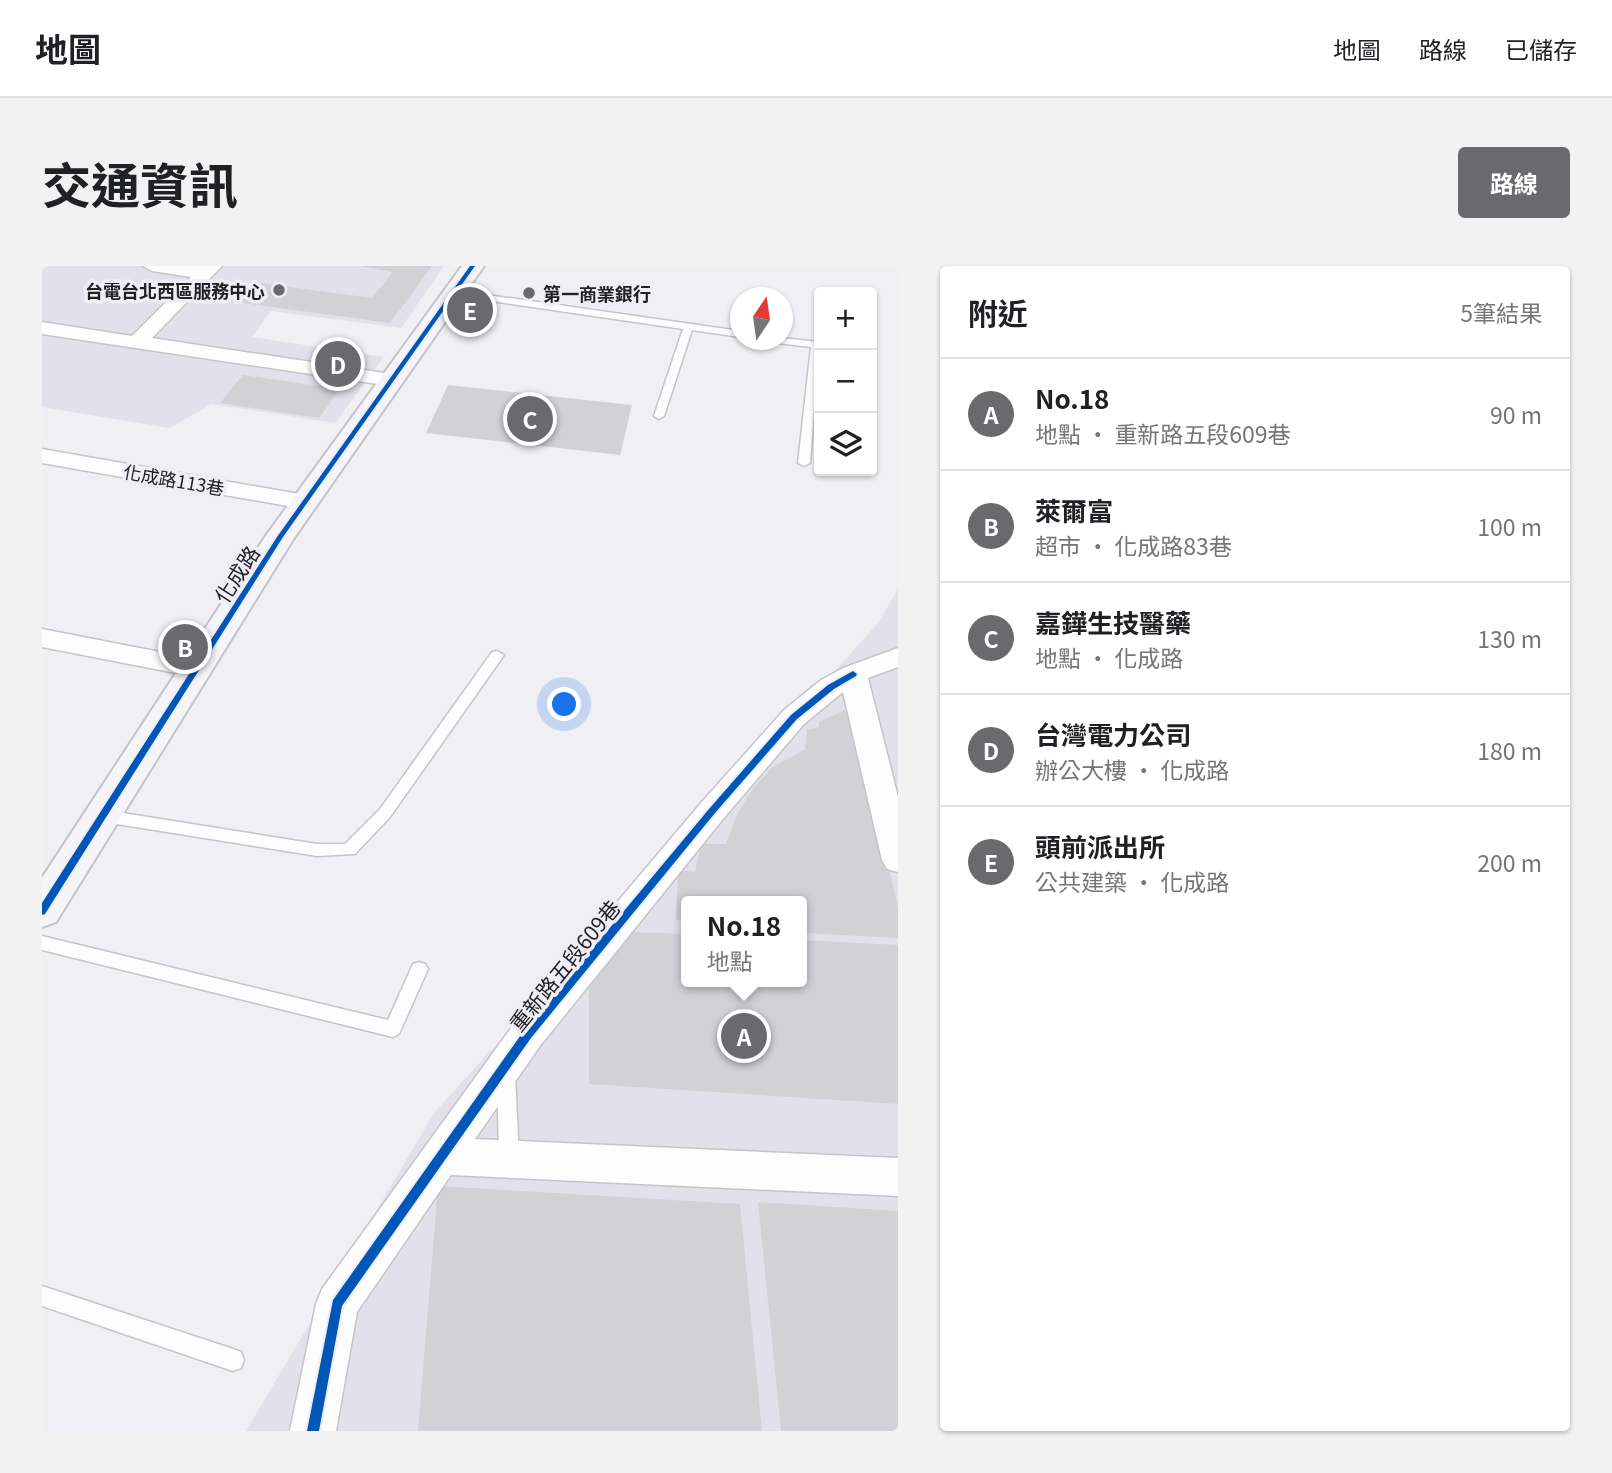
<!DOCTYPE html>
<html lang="zh-TW">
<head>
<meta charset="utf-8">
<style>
	:root { --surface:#fff; --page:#f2f2f2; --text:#202124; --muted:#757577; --line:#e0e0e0; --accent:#6a696d }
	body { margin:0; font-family:Georgia,"Noto Sans TC",serif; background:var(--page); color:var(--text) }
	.controls { position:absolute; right:21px; top:21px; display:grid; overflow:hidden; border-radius:7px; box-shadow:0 2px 5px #0004 }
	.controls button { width:63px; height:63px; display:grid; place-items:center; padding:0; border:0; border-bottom:2px solid var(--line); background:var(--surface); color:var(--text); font:35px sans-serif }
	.compass { position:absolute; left:688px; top:21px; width:63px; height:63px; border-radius:50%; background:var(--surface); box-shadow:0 2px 5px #0004; rotate:13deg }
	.you { position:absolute; left:523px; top:439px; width:24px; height:24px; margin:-18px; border:5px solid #fff; border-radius:50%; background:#1a73e8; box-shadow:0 0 0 10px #1a73e833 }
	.badge { display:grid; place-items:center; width:46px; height:46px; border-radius:50%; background:var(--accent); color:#fff; font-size:23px; font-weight:700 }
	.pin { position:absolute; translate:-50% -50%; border:4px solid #fff; box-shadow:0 2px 7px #0006 }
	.popup { position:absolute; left:639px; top:630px; width:126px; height:91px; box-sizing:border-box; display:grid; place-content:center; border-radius:7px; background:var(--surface); filter:drop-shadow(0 2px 5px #0005); font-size:23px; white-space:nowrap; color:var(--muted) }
	.popup b { font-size:26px; color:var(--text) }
	.popup::after { content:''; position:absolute; left:50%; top:100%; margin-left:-14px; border:14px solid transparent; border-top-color:var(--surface) }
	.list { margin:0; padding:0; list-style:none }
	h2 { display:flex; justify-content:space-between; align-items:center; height:91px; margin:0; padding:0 28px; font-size:30px }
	h2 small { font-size:23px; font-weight:400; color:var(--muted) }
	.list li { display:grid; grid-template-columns:46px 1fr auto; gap:21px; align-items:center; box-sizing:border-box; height:112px; padding:0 28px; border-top:2px solid var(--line) }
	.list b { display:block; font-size:26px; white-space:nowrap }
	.list p { margin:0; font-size:23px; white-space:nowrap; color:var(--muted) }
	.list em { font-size:23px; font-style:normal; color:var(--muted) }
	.icon { flex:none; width:38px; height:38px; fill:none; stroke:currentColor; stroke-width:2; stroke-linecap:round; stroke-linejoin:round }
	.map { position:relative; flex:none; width:856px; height:1165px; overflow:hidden; border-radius:7px }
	header { display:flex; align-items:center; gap:42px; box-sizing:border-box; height:98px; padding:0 35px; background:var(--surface); border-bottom:2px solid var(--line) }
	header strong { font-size:33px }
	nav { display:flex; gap:38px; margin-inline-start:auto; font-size:24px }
	.intro { display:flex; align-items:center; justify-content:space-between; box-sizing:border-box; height:168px; padding:0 42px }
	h1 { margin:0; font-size:49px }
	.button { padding:18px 32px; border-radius:7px; background:var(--accent); color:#fff; font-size:24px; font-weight:700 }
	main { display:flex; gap:42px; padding:0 42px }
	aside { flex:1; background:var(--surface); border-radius:7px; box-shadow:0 2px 5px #0004 }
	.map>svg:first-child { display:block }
</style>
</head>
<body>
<header>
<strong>地圖</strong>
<nav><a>地圖</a><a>路線</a><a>已儲存</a></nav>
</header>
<div class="intro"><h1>交通資訊</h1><a class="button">路線</a></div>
<main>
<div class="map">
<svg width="856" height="1165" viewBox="0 0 856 1165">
	<rect width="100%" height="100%" fill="#f0eff4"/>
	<path fill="#e2e1eb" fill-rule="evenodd" d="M0 0H402L359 62 229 45 210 71 342 91 293 157 169 138 128 162 0 141Z
		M856 323V1165H204L392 847 836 357ZM644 635H760V716H644Z"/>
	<path fill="#d2d1d5" d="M318 0H390L348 57 193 36 211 16 330 32 351 6Z
		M201 109 298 123 277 152 178 137Z
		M406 119 590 139 578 189 384 167Z
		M811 440 856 642V672L760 667V635H644V653L634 654 636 604 653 606 659 578H684L695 548 712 521 730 502 763 483 765 464 777 461V456Z
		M589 666 644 668V716H760V674L856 679V838L547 818V722Z
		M396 920 698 938 720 1165H376Z
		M716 936 856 945V1165H739Z"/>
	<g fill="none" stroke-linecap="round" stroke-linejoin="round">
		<g stroke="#c5c4c8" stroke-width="3">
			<path id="lane" d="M411 24 698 65V71L650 64 622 150 617 153 612 150 641 63 408 29V25Z
				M740 72 777 76 768 197 762 200 756 197 769 81 736 77 731 74Z
				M455 385 462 389 460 392 348 551 313 588 275 590 62 556 54 550 62 544 275 578H303L338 543 450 386Z
				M0 670 346 754 371 698 377 696 383 698 386 703 357 768 351 771 0 684Z
				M464 799 470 801 473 807 477 892 474 898 467 901 460 898 457 892 455 807 458 801Z
				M0 1020 191 1083 199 1086 202 1094 199 1102 191 1105 0 1040Z"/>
		</g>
		<g stroke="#c5c4c8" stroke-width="3">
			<path id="street" d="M101 0H180L110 72 349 108 356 110 359 114 356 118 349 120 0 68V56L90 70 149 11 110 5Z
				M0 183 263 229 271 231 275 236 271 241 263 243 0 197Z
				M0 363 154 393 164 396 168 402 164 408 154 411 0 381Z
				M856 382V401L826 412 856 531V606L845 603 840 594 801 426 762 458 681 553 498 780 433 873 856 892V930L409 909 315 1046 294 1165H248L274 1038 280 1023 472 758 659 537 742 444 779 414 801 402Z"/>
		</g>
		<g stroke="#c5c4c8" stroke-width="4">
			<path id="secondary" d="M420 0H442L252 272 14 656 0 661V612L223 271Z"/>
		</g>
		<use href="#lane" fill="#fdfdfd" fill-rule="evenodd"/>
		<use href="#street" fill="#fdfdfd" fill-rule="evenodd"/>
		<use href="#secondary" fill="#f5f4f8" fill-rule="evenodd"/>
		<g stroke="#efedf6" stroke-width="4">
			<path id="cycleway" d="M428 0H433L241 271 3 648 0 649V637L235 271Z
				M811 405 815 408 814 410 792 423 755 453 673 547 489 772 300 1040 277 1165H265L291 1034 481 766 667 543 749 449 786 419Z"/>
		</g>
		<use href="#cycleway" fill="#0057b8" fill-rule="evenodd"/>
	</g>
	<g fill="#6a696d" stroke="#efedf6" stroke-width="2.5">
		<circle cx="237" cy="24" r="7"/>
		<circle cx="487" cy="27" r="7"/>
	</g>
	<g text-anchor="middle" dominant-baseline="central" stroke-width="7" stroke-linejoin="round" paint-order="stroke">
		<g font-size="18" font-weight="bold" fill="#222124" stroke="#efedf6" text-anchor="end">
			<text x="223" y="24">台電台北西區服務中心</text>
			<text x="501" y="27" text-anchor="start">第一商業銀行</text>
		</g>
		<g font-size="18" fill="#222124" stroke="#efedf6">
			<text transform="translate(132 213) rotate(10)">化成路113巷</text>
		</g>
		<g font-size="21" fill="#222124" stroke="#efedf6">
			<text transform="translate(194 308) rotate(-57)">化成路</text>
			<text transform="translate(522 699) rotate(-51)">重新路五段609巷</text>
		</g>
	</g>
</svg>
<div class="controls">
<button>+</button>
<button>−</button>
<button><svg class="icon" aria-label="layers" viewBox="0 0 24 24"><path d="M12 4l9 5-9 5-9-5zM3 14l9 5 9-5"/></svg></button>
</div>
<svg class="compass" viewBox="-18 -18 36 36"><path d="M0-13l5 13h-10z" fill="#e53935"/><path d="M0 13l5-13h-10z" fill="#757577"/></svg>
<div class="you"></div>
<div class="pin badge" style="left:702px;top:770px">A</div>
<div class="popup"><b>No.18</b>地點</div>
<div class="pin badge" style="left:143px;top:381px">B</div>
<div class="pin badge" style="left:488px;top:153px">C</div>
<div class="pin badge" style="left:296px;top:98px">D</div>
<div class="pin badge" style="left:428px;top:44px">E</div>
</div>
<aside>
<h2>附近<small>5筆結果</small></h2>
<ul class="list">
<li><span class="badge">A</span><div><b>No.18</b><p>地點 · 重新路五段609巷</p></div><em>90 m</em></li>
<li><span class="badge">B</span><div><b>萊爾富</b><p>超市 · 化成路83巷</p></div><em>100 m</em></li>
<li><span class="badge">C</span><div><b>嘉鏵生技醫藥</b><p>地點 · 化成路</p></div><em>130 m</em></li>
<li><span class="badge">D</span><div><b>台灣電力公司</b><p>辦公大樓 · 化成路</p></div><em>180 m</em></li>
<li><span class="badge">E</span><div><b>頭前派出所</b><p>公共建築 · 化成路</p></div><em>200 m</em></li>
</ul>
</aside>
</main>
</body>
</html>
